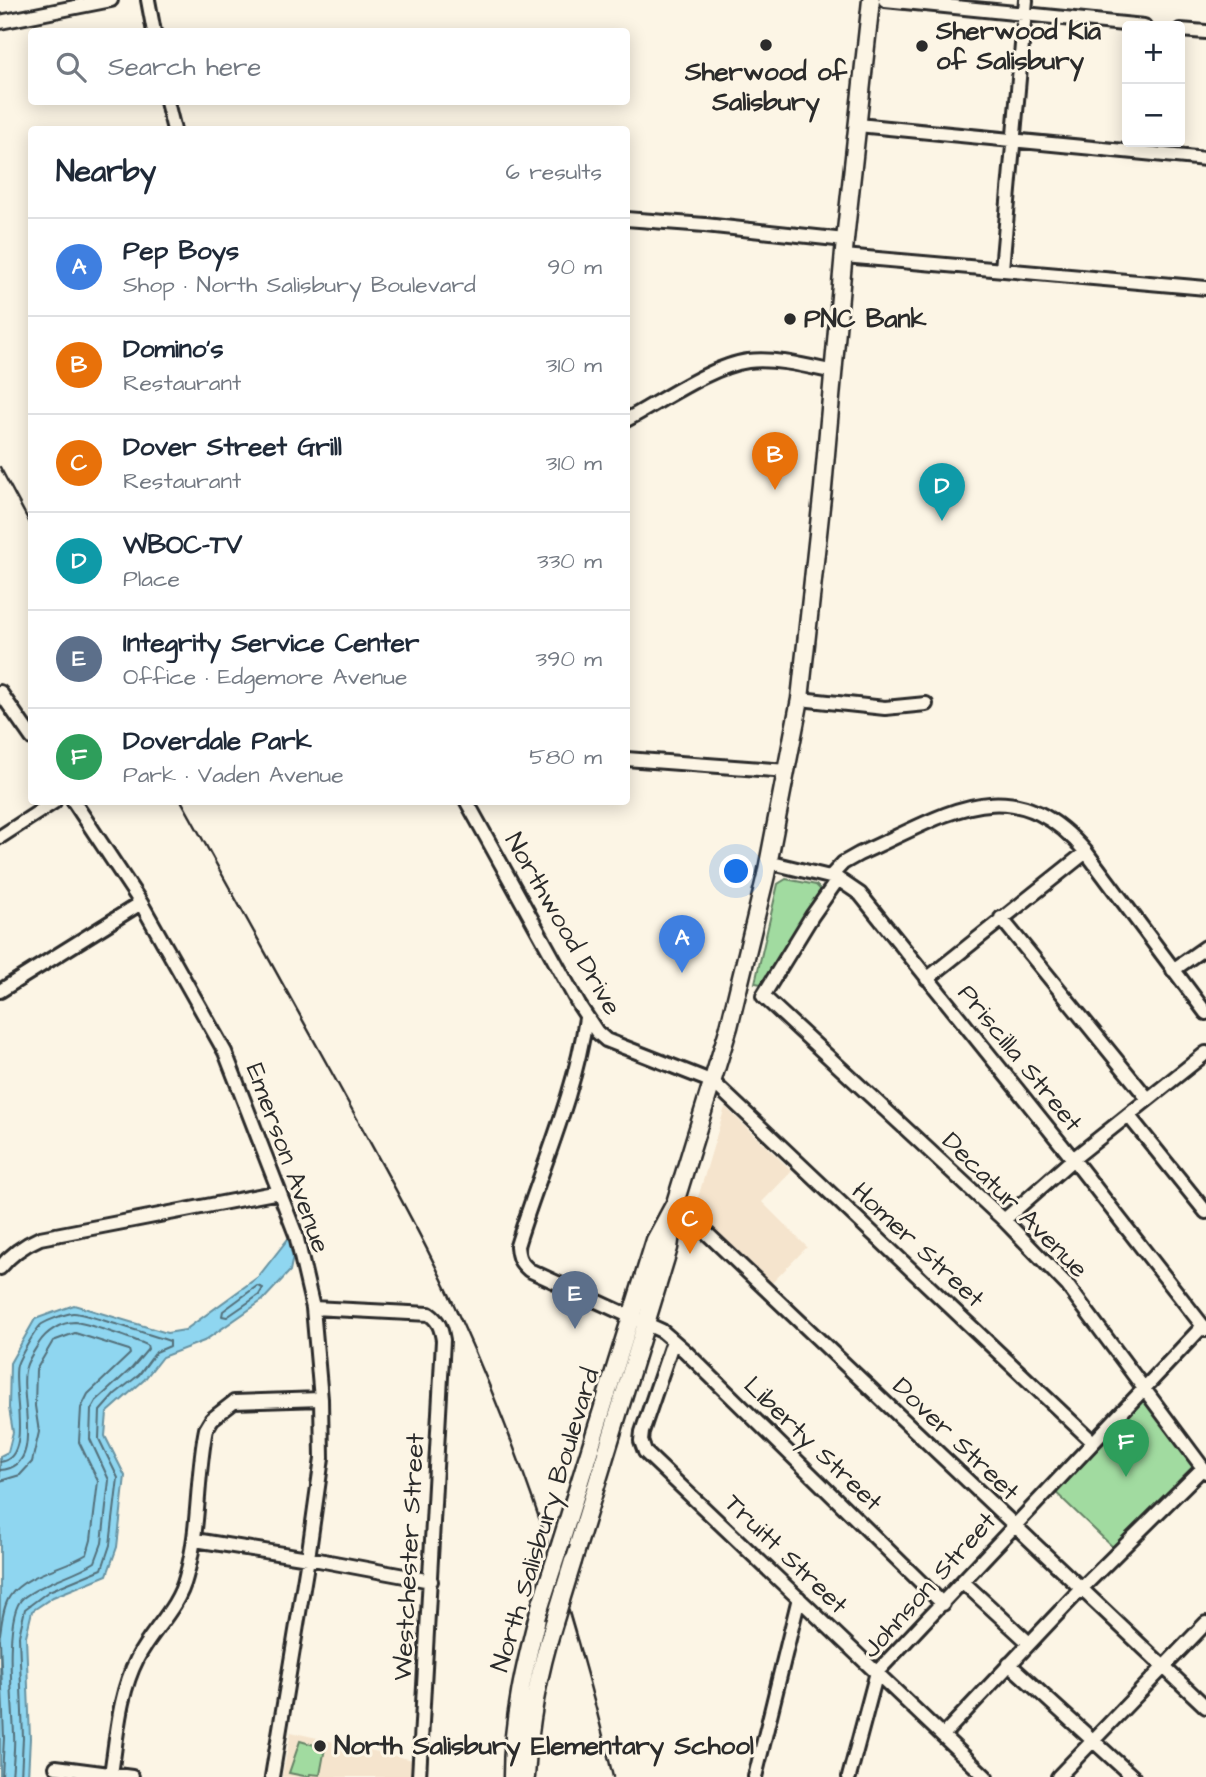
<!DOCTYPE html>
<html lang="en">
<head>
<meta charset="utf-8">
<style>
	:root { --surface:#fff; --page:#f2f2f3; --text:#1f2937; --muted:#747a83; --line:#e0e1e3; --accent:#0b8043 }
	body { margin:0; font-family:"Architects Daughter",sans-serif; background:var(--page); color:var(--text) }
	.controls { position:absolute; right:21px; top:21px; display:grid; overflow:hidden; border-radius:7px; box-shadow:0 4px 18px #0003 }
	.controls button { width:63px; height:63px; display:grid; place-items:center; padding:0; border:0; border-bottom:2px solid var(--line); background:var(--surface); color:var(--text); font:35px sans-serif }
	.you { position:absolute; left:737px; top:872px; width:24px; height:24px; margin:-18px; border:5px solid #fff; border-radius:50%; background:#1a73e8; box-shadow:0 0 0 10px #1a73e833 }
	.badge { display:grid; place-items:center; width:46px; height:46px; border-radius:50%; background:var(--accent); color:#fff; font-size:23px; font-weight:700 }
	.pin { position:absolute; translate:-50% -58px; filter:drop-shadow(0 2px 4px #0008) }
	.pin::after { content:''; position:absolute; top:37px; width:24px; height:21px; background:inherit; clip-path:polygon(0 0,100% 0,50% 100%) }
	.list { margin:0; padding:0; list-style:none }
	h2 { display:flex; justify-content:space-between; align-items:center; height:91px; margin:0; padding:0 28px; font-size:30px }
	h2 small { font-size:23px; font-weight:400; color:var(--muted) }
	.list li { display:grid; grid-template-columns:46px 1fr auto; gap:21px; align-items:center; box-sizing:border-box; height:98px; padding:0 28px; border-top:2px solid var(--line) }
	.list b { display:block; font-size:26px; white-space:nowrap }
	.list p { margin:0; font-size:23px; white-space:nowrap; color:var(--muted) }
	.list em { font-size:23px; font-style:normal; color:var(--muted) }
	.icon { flex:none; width:38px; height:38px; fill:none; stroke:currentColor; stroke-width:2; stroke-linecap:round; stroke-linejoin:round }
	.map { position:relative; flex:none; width:1206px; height:1777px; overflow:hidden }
	.search { position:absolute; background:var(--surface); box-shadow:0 4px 18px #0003; left:28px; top:28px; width:602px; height:77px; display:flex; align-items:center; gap:18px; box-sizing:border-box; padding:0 24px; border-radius:7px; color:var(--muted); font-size:26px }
	.panel { position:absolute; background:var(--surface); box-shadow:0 4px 18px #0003; left:28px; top:126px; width:602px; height:679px; border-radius:7px }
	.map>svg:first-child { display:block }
</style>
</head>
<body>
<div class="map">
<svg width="1206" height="1777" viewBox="0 0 1206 1777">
	<rect width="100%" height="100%" fill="#fcf5e5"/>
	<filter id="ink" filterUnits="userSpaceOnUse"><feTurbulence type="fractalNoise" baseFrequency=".0143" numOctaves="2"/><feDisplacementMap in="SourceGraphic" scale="14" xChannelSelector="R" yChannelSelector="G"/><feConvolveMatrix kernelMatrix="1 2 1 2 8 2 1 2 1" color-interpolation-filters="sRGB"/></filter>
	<g filter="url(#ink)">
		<path fill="#f5e4cd" d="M725 1107 792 1171 762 1202 807 1247 770 1285 694 1211Z
			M291 1732 413 1760 411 1777H282Z"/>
		<path fill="#a1dba0" stroke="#668366" stroke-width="2" d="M786 879 816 885 820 889V895L761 984 755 983 778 884Z
			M1142 1388 1203 1468 1118 1552 1050 1487Z
			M300 1741 325 1748 320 1775 310 1774 309 1777 289 1773Z"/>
		<path fill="#8fd6f0" stroke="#6792a1" stroke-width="2" d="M291 1235 295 1246 290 1271 263 1300 204 1341 162 1357 144 1380 107 1413 105 1436 125 1476 117 1547 107 1575 53 1597 32 1611 26 1636 30 1738 28 1777H0V1456L8 1452 13 1432 9 1408 10 1363 35 1319 74 1305 167 1333 185 1330 258 1277Z"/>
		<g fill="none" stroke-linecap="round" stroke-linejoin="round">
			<path stroke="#536f7a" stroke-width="2" d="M257 1286 263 1288 259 1295 227 1317 222 1316 223 1311Z
				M0 1462C34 1458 11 1388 17 1365 19 1358 37 1327 42 1324 49 1320 64 1314 73 1313 82 1312 156 1337 170 1341V1346L156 1352 139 1375 115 1394 100 1411 99 1439 118 1478 110 1545 102 1569 49 1591 25 1609 19 1636 23 1738 21 1777
				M0 1470C47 1468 17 1394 26 1367 28 1359 35 1350 39 1343 46 1332 61 1322 75 1322 86 1323 136 1340 147 1345L148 1349 132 1368 96 1401 91 1410 90 1439 109 1480 102 1543 95 1562C73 1576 45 1581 23 1598 3 1614 13 1707 14 1734 15 1748 13 1763 12 1777
				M0 1481 20 1475 32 1462 39 1432 35 1406 36 1370 53 1341 75 1333 129 1350 130 1354 88 1394 81 1408 79 1442 98 1481 91 1540 87 1554C65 1568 25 1574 10 1596 3 1606 2 1622 0 1634
				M0 1640 4 1738 2 1777"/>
			<g stroke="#2b2b2b" stroke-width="18">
				<path id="minor" d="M148 0 154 32
					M885 0 1144 26
					M0 22 111 0
					M1180 30 1206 32
					M167 102 174 130
					M858 125 1206 159
					M626 219 705 225 845 240
					M844 256 1206 288
					M1002 269 1026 0
					M626 420C660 402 711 366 748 361 777 358 806 366 834 372
					M0 692 32 738
					M800 699 885 708 926 704
					M626 759 787 771
					M74 802 141 903 225 1052 296 1235 313 1308 321 1399 322 1458 308 1558 272 1777
					M467 802 579 1005 597 1032 606 1040 713 1082 1092 1441
					M0 837 54 802
					M768 862 838 879 860 894 1073 1159 1206 1330
					M830 877 843 863 859 854C944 817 1010 763 1086 852L1206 1013
					M838 879 812 916 763 996 1004 1220 1067 1285 1206 1472
					M1001 918 1148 1099
					M1173 970 1206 947
					M927 979 1086 852
					M0 991 141 903
					M586 1018C575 1096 540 1171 517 1246 518 1258 520 1262 529 1270L662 1331 685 1351 943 1604
					M1128 1115 1206 1212
					M675 1203 1206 1707
					M1004 1220 1073 1159 1206 1053
					M0 1268C11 1254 24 1245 40 1238L279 1192
					M313 1308 429 1314C439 1321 441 1328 443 1340L419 1777
					M673 1341 642 1432 641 1441 645 1452 986 1777
					M195 1540 308 1558 431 1581
					M963 1582 1029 1643
					M1009 1664 1133 1777
					M943 1735 1080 1590 1203 1468
					M56 1767 132 1777
					M111 1774C117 1736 119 1694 137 1659 151 1631 178 1609 186 1577 200 1529 196 1478 206 1429L212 1419 234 1402 321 1399
					M755 1777 799 1598
					M849 1777 877 1672 1203 1326
					M1058 1777 1206 1623"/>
			</g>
			<g stroke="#2b2b2b" stroke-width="21">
				<path id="major" d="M561 1542 655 1240 675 1203 729 1027 766 875 800 699 823 488 845 240 871 0
					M573 1561 669 1248 674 1212
					M512 1777C512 1718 525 1664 540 1607
					M526 1777C529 1723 538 1674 554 1623"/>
			</g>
			<use href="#minor" stroke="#fcf5e5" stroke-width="12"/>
			<use href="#major" stroke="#fcf5e5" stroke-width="16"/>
			<path stroke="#2b2b2b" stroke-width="2.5" d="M0 467 32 527
				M182 802C234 896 286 990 338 1084 380 1161 424 1238 460 1318 527 1465 576 1620 613 1777"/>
			<g stroke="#2b2b2b" stroke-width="21" stroke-linecap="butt">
				<path id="major-bridge" d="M540 1607 561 1542
					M554 1623 573 1561"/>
			</g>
			<use href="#major-bridge" stroke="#fcf5e5" stroke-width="16"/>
		</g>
	</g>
	<g fill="#2b2b2b" stroke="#fcf5e5" stroke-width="2.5">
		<circle cx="766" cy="45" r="7"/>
		<circle cx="922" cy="46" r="7"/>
		<circle cx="790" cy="319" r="7"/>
		<circle cx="320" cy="1746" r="7"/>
	</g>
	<g text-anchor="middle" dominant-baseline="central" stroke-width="6" stroke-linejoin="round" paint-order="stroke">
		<g font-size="26" font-weight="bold" fill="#2b2b2b" stroke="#fcf5e5" text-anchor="start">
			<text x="936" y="31">Sherwood Kia<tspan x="936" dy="30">of Salisbury</tspan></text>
			<text x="766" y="72" text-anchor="middle">Sherwood of<tspan x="766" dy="30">Salisbury</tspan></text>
			<text x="804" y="319">PNC Bank</text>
			<text x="334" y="1746">North Salisbury Elementary School</text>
		</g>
		<g font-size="26" fill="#2b2b2b" stroke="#fcf5e5">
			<text transform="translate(563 924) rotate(60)">Northwood Drive</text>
			<text transform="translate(1020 1058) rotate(51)">Priscilla Street</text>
			<text transform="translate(288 1158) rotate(70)">Emerson Avenue</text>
			<text transform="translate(1015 1205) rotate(45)">Decatur Avenue</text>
			<text transform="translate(918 1245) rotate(43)">Homer Street</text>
			<text transform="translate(956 1439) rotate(44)">Dover Street</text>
			<text transform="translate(813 1444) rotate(44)">Liberty Street</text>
			<text transform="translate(545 1520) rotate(-73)">North Salisbury Boulevard</text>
			<text transform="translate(786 1554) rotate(44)">Truitt Street</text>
			<text transform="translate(409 1557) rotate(-87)">Westchester Street</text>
			<text transform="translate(929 1585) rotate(-48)">Johnson Street</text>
		</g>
	</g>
</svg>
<div class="controls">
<button>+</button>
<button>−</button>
</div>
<div class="you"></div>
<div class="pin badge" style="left:682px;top:973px;background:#3f7fe0">A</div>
<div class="pin badge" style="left:775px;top:490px;background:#e8710a">B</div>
<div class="pin badge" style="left:690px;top:1254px;background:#e8710a">C</div>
<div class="pin badge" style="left:942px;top:521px;background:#0f9aa8">D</div>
<div class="pin badge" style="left:575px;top:1329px;background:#5c6f8a">E</div>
<div class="pin badge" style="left:1126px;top:1477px;background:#2e9e5b">F</div>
<div class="search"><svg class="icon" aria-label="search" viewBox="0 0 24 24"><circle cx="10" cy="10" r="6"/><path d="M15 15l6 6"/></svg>Search here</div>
<section class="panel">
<h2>Nearby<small>6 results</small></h2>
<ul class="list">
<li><span class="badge" style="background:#3f7fe0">A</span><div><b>Pep Boys</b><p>Shop · North Salisbury Boulevard</p></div><em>90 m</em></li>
<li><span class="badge" style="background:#e8710a">B</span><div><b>Domino's</b><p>Restaurant</p></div><em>310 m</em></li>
<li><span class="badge" style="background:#e8710a">C</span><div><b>Dover Street Grill</b><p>Restaurant</p></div><em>310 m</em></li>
<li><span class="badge" style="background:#0f9aa8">D</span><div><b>WBOC-TV</b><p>Place</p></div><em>330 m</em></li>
<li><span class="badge" style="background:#5c6f8a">E</span><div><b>Integrity Service Center</b><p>Office · Edgemore Avenue</p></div><em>390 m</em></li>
<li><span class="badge" style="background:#2e9e5b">F</span><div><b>Doverdale Park</b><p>Park · Vaden Avenue</p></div><em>580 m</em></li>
</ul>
</section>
</div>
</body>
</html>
